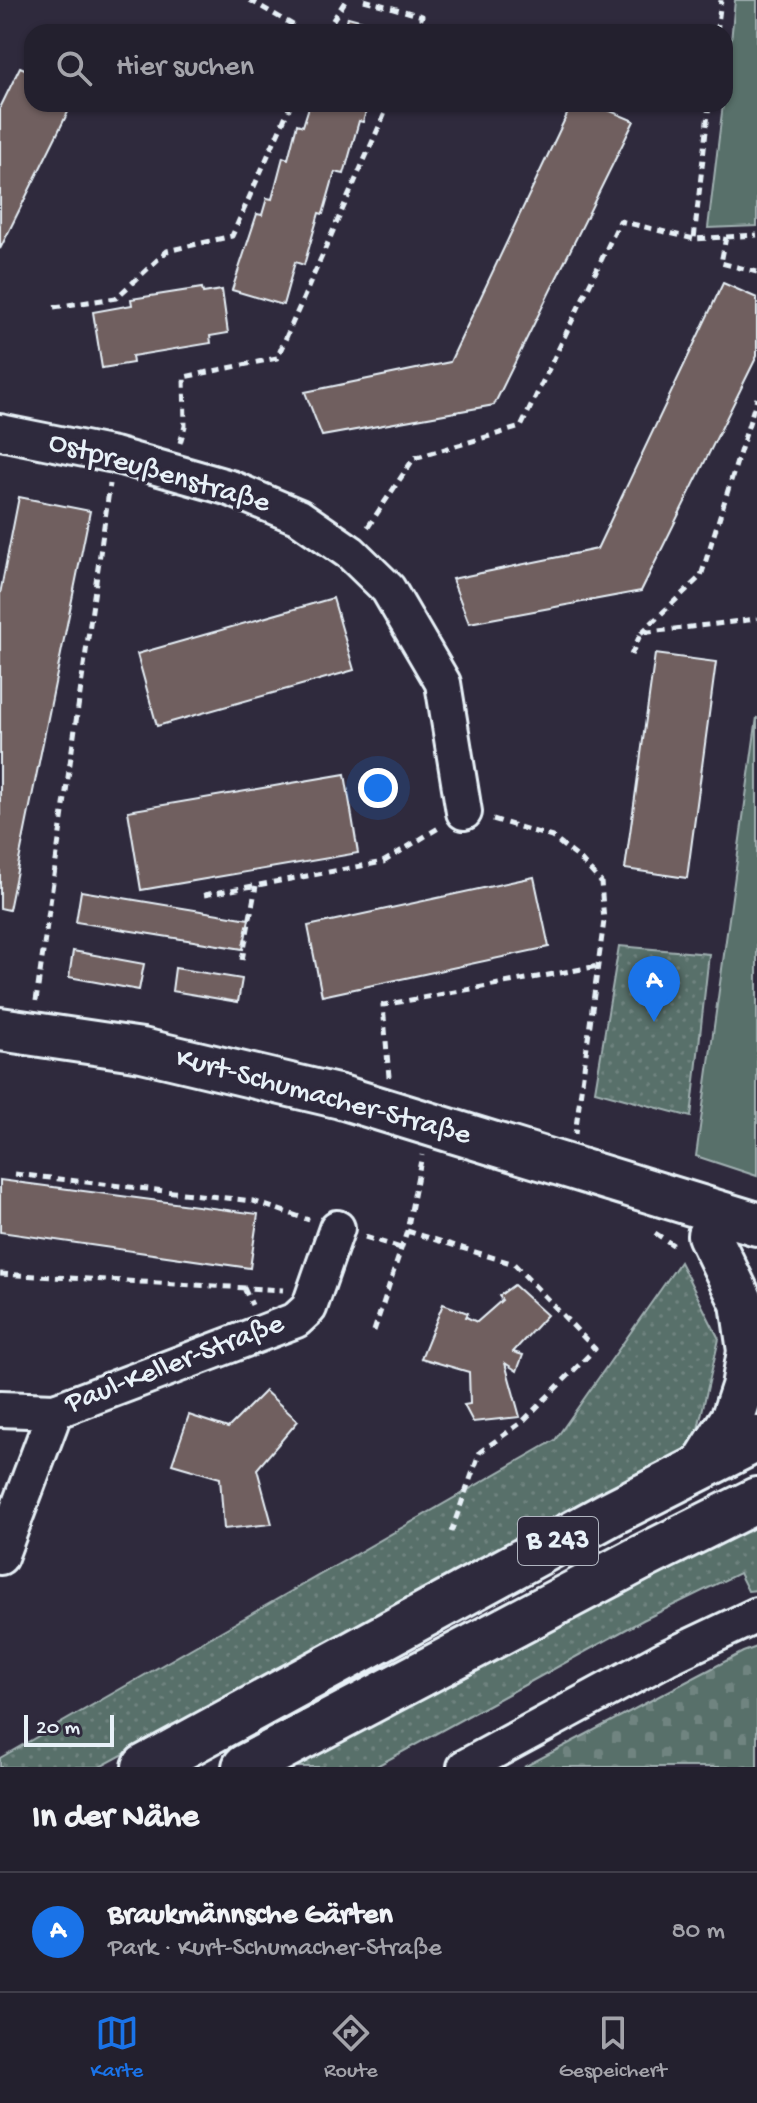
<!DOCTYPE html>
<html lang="de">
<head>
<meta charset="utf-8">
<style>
	:root { --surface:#23202e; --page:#2f2d3a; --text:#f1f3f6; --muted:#a3a3aa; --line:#403e4a; --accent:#1a73e8 }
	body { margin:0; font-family:"Gochi Hand",sans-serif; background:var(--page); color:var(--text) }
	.scale { position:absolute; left:24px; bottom:20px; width:90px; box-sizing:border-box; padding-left:8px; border:4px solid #e8f1f8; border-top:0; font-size:22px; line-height:28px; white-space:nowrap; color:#e8f1f8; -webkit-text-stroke:6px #2f2a3d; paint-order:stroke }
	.you { position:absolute; left:378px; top:788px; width:28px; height:28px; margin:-20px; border:6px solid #fff; border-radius:50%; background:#1a73e8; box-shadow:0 0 0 12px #1a73e833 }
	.badge { display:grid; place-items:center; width:52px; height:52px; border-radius:50%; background:var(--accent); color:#fff; font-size:26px; font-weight:700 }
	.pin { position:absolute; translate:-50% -66px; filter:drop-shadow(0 2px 4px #0008) }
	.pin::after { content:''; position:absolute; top:42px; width:28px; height:24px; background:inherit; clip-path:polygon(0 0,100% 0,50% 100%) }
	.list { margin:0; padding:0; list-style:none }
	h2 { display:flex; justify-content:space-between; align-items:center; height:104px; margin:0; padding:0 32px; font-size:34px }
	h2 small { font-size:26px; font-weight:400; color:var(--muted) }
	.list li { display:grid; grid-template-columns:52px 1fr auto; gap:24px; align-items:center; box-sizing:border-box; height:120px; padding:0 32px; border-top:2px solid var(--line) }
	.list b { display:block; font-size:30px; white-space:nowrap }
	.list p { margin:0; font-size:26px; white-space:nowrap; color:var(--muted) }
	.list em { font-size:26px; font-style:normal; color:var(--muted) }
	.icon { flex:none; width:44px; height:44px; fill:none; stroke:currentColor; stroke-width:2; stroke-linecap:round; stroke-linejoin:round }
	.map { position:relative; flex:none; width:757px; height:1767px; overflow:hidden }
	.search { position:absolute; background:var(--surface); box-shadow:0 2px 6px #0004; left:24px; right:24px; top:24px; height:88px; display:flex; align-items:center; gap:20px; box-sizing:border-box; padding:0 28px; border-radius:24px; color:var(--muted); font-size:30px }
	.sheet { height:224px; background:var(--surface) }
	nav { display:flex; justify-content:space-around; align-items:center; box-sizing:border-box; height:112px; border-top:2px solid var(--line); background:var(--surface); font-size:22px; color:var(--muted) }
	nav a { display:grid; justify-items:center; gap:4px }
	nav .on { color:var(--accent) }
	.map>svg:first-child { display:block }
</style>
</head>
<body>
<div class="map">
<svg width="757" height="1767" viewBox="0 0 757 1767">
	<defs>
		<pattern id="grass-dots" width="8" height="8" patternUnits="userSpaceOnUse" patternTransform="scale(2)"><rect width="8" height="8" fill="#586f6a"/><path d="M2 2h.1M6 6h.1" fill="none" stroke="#708480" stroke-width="1.8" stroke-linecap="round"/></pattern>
		<pattern id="cemetery-stones" width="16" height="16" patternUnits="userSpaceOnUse" patternTransform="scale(2)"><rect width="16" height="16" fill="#586f6a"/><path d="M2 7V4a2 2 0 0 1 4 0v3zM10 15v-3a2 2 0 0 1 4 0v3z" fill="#708480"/></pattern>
	</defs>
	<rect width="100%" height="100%" fill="#2f2a3d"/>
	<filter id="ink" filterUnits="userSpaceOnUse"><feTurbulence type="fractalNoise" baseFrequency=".0125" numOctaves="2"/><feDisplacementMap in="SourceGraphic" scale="16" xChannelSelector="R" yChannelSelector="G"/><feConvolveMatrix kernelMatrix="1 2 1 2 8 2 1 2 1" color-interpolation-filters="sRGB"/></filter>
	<g filter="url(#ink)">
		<path fill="url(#grass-dots)" stroke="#a0b0b1" stroke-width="2" d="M619 946 709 954 691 1117 595 1091Z
			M680 1262 719 1339 694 1446 100 1767H0V1758L555 1440Z
			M757 1523V1590L748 1591 739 1573 643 1620 375 1767H282Z"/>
		<path fill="url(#cemetery-stones)" stroke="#a0b0b1" stroke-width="2" d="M757 1647V1767H524L743 1652Z"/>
		<path fill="#586f6a" stroke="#a0b0b1" stroke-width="2" d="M735 0H757V226L708 228 723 104H725Z
			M757 717V1176L696 1156Z"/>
		<path fill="#705e5e" stroke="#e8f1f8" stroke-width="2" d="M348 17 378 25 379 22 401 28 399 32H344Z
			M20 67 32 72V104H72L0 249V108Z
			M312 104H368L363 122 359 121 344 174 335 172 323 214 319 213 304 265 295 262 283 305 232 290 257 214 262 215 267 198 272 199 283 157 288 159 297 124 303 126 309 107 311 108Z
			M572 104H594L634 121 494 405 322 436 305 392 450 362Z
			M723 283 757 298V356L641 591 469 623 452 579 597 549Z
			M202 288 203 293 222 290 228 333 210 336 211 343 132 356 133 363 102 368 93 312 132 305 131 299Z
			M19 497 90 511 9 910 0 908V594Z
			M333 598 354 670 157 726 137 654Z
			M655 654 716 662 687 878 625 869Z
			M345 774 358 853 141 890 128 811Z
			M534 877 549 947 322 996 308 926Z
			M81 891 249 919 243 949 76 922Z
			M73 951 144 964 139 990 69 977Z
			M175 968 242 979 238 1002 172 991Z
			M0 1180 258 1214 250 1268 0 1232Z
			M514 1285 547 1315 513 1352 523 1355 517 1371 505 1363 520 1417 473 1422 464 1405 470 1404 469 1372 421 1358 443 1304 468 1313 466 1317 477 1322 502 1300 499 1296Z
			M265 1391 298 1421 257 1469 272 1524 224 1529 220 1478 172 1464 189 1415 228 1428Z"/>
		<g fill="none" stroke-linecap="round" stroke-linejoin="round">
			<g stroke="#e8f1f8" stroke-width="40">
				<path id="minor" d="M0 432 114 455 230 488 299 517 351 553 388 589 443 683 464 812
					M0 1409 55 1411 296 1320 309 1308 337 1228
					M0 1557 55 1411
					M465 1767 666 1658 757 1615"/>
			</g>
			<g stroke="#e8f1f8" stroke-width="48">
				<path id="major" d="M0 1029 142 1050 341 1097 757 1224
					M702 1466 733 1417 743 1387 749 1351 742 1303 709 1235"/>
			</g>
			<g stroke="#e8f1f8" stroke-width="50">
				<path id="highway" d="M145 1767 613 1512 757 1439
					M245 1767 639 1559 757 1500"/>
			</g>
			<path stroke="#e8f1f8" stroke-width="5" stroke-dasharray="8 6" stroke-linecap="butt" d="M250 0 305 32
				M364 0 422 16 416 32
				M325 32 346 0
				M717 32 721 0
				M709 104 694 239 757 235
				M726 237 721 263 757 272
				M54 307 116 298 167 251 232 236 291 104
				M180 443 185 426 184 377 277 358 389 104
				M368 527 414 458 521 427 620 221 694 239
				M641 633 701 576 757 398
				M631 655 641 633 757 619
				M493 819 552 837 579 858 601 882 604 921 575 1134
				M204 895 383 862 440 827
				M242 960 256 886
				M36 1001 110 484
				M389 1077 383 1005 598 966
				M15 1174 253 1201 309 1220
				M407 1231 514 1264 595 1349 522 1422 480 1452 451 1532
				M655 1233 676 1247
				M365 1237 401 1248
				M0 1274 283 1290
				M244 1288 252 1305
				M374 1331 407 1231 422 1155"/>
			<use href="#minor" stroke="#2f2a3d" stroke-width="34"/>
			<use href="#major" stroke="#2f2a3d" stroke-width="42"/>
			<use href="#highway" stroke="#2f2a3d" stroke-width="44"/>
		</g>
	</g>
	<g text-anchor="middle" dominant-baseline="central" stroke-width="7" stroke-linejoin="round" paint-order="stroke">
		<rect fill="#2f2a3d" stroke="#b0b5c0" stroke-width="2" x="518" y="1517" width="80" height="48" rx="6"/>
		<g font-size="28" font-weight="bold" fill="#e8f1f8">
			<text x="558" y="1541">B 243</text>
		</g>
		<g font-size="30" fill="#e8f1f8" stroke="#2f2a3d">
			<text transform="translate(159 474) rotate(16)">Ostpreußenstraße</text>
			<text transform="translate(323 1098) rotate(15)">Kurt-Schumacher-Straße</text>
			<text transform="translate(175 1365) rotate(-21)">Paul-Keller-Straße</text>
		</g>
	</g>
</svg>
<div class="scale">20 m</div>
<div class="you"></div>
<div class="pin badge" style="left:654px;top:1022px">A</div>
<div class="search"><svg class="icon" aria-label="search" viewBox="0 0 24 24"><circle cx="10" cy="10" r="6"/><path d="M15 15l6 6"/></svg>Hier suchen</div>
</div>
<section class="sheet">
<h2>In der Nähe<small></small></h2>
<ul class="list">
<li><span class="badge">A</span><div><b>Braukmännsche Gärten</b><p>Park · Kurt-Schumacher-Straße</p></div><em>80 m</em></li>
</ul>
</section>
<nav>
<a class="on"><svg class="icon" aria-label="map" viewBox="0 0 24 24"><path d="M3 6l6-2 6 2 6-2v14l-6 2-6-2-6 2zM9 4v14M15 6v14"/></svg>Karte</a>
<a><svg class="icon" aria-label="directions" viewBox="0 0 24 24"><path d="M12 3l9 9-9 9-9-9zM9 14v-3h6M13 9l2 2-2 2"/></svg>Route</a>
<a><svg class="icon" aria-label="saved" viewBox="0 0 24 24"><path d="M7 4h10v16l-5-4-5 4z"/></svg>Gespeichert</a>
</nav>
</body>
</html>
